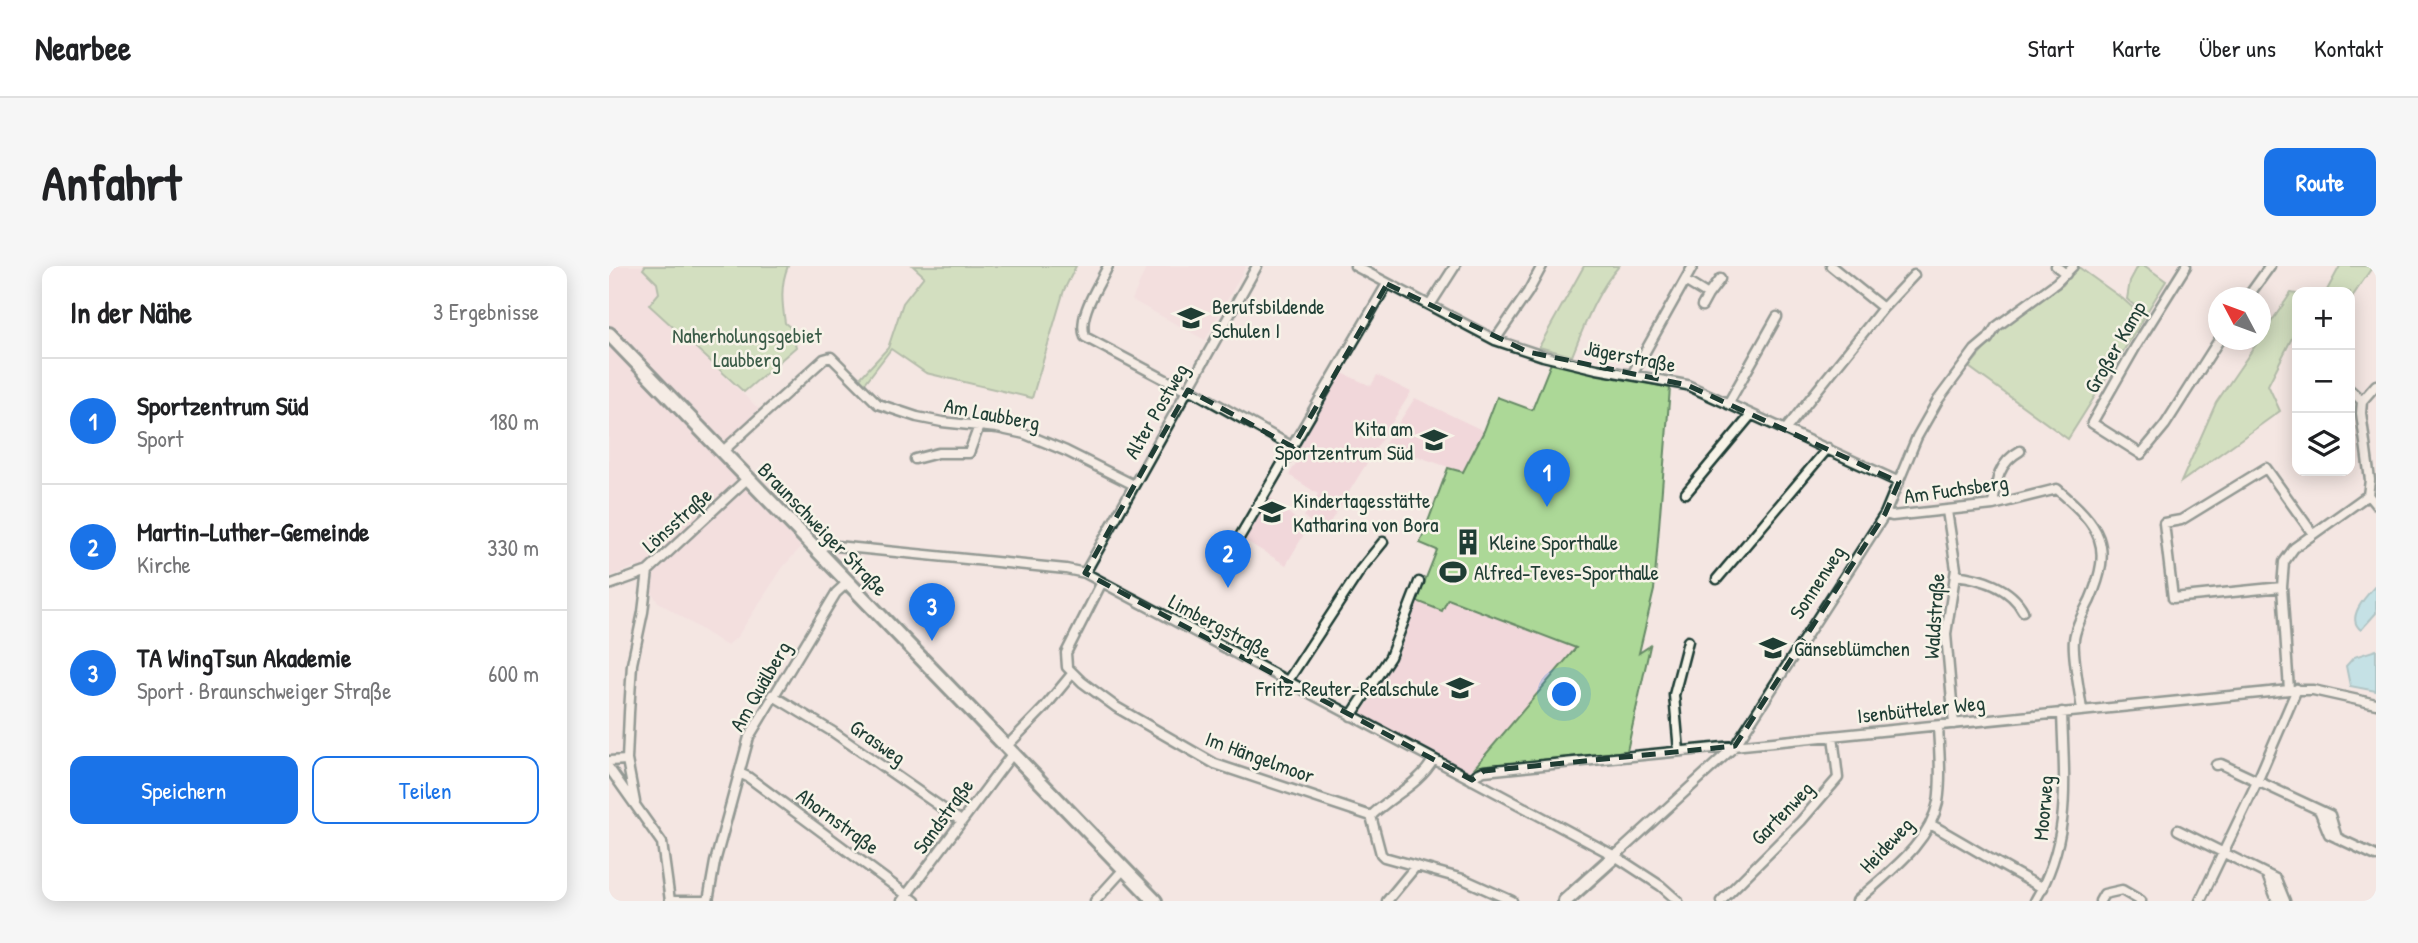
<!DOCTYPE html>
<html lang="de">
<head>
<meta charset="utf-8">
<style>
	:root { --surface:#fff; --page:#f6f6f6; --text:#202124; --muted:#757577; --line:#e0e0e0; --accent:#1a73e8 }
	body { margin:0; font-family:"Patrick Hand",sans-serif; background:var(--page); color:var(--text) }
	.controls { position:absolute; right:21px; top:21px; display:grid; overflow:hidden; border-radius:14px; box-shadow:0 4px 18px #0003 }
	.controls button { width:63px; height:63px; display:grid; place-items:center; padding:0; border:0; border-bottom:2px solid var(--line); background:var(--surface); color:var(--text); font:35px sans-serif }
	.compass { position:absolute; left:1599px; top:21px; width:63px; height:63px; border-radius:50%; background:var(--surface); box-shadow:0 4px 18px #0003; rotate:311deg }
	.you { position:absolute; left:956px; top:429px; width:24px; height:24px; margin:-18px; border:5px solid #fff; border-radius:50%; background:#1a73e8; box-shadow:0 0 0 10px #1a73e833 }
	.badge { display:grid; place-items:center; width:46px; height:46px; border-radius:50%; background:var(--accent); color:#fff; font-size:23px; font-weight:700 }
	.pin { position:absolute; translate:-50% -58px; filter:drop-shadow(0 2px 4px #0008) }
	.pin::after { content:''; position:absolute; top:37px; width:24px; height:21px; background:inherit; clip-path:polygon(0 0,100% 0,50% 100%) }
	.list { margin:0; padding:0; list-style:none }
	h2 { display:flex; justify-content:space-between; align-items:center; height:91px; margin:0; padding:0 28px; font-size:30px }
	h2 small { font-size:23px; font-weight:400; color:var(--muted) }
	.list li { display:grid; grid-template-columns:46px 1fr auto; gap:21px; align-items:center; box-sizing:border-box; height:126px; padding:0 28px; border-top:2px solid var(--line) }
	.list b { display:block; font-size:26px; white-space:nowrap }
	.list p { margin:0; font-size:23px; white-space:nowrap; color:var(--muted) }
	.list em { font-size:23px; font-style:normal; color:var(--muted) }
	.actions { display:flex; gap:14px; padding:21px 28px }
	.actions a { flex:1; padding:16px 0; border:2px solid var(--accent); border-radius:14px; text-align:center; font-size:24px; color:var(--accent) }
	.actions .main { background:var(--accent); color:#fff }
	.icon { flex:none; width:38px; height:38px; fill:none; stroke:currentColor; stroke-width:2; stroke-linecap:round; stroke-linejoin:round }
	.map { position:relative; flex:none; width:1767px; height:635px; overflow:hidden; border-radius:14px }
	header { display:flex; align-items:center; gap:42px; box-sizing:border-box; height:98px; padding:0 35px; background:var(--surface); border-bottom:2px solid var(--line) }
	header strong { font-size:33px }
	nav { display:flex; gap:38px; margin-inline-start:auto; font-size:24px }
	.intro { display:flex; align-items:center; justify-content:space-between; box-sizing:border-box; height:168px; padding:0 42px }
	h1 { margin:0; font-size:49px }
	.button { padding:18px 32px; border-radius:14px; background:var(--accent); color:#fff; font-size:24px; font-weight:700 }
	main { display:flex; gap:42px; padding:0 42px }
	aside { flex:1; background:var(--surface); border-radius:14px; box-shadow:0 4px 18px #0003 }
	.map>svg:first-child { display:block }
</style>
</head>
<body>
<header>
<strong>Nearbee</strong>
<nav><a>Start</a><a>Karte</a><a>Über uns</a><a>Kontakt</a></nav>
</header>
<div class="intro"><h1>Anfahrt</h1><a class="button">Route</a></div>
<main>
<aside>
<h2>In der Nähe<small>3 Ergebnisse</small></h2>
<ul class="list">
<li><span class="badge">1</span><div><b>Sportzentrum Süd</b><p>Sport</p></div><em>180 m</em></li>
<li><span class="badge">2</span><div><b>Martin-Luther-Gemeinde</b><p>Kirche</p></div><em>330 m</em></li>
<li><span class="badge">3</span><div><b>TA WingTsun Akademie</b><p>Sport · Braunschweiger Straße</p></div><em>600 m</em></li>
</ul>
<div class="actions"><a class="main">Speichern</a><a>Teilen</a></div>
</aside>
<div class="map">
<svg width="1767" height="635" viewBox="0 0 1767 635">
	<rect width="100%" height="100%" fill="#f4e6e2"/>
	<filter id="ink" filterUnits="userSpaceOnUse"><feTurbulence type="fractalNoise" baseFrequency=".0143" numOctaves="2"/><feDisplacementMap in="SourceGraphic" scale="14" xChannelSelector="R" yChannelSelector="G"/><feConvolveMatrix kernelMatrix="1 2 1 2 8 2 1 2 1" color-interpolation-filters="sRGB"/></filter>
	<g filter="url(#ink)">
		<path fill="#f1d7da" d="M0 0H36L34 3 48 17 50 27 40 39 151 144 105 188 192 281 174 301 128 371 118 380 48 335 27 300 0 311Z
			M538 0H637L596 74 523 34Z
			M731 106 762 120 768 109 802 126 715 266 695 251 709 228 680 209 690 192 683 188Z
			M806 132 875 165 854 206 807 190 801 196 773 182Z
			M658 228 698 263 677 299 632 272Z
			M839 333 968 382 866 501 859 506 751 449 786 394 808 335 833 345Z"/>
		<path fill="#acd897" stroke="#668a66" stroke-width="2" d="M36 0H179C171 19 173 37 176 57L182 62 187 81 135 126 40 39 50 27 48 17 34 3Z
			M304 0H467L455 24 423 132 317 107 282 83 256 117 251 112 279 82 294 37 315 10Z
			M975 0H1010C987 26 976 58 963 90L930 81Z
			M1468 0 1514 33 1535 52 1459 173 1360 101 1401 53 1454 19Z
			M1529 0H1536L1557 15 1536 49 1518 33 1521 15Z
			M1731 0H1764L1741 34V26H1717Z
			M1682 27 1688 28V62L1659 119 1671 145 1572 216 1607 137Z
			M942 97 1061 122 1045 324 1030 387 1041 380 1018 485 866 501 967 382 839 333 833 345 808 335 828 284 811 277 839 202 854 206 875 165 888 131 923 144Z"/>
		<path fill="#8cdce9" stroke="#609ca1" stroke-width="2" d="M1767 319V347L1752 364C1736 352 1757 330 1767 319Z
			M1767 384V425L1741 420 1737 400 1745 391Z"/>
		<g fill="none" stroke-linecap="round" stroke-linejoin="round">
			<g stroke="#1f3d34" stroke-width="13">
				<path id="street" d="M499 0C490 20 468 49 476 71L572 122 586 126 684 181
					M746 0 886 74 934 90 988 103 1078 119 1290 216
					M1447 0 1457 8
					M1577 0 1527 80 1483 157 1532 188 1556 159 1610 74
					M1076 15 1099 29 1111 13
					M1638 32 1661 0
					M821 39 846 0
					M1093 40 1099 29
					M1274 42 1305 9
					M886 74 919 26 933 0
					M1023 109 1084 0
					M1741 124 1753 135
					M1119 138 1168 51
					M1177 163 1274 42 1222 0
					M113 186 215 93 222 91 269 138 308 151 333 156 388 162 416 168 457 185 525 219
					M306 193 329 187H360L370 160
					M1077 227 1142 149
					M1759 229 1767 239
					M1384 239C1387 216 1389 197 1411 185
					M1338 245 1347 303 1337 368 1345 458
					M1276 248 1283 250 1384 239 1448 223C1491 260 1505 279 1481 334 1475 346 1466 361 1465 374 1463 389 1471 427 1473 444
					M208 284 217 279 457 303 476 307 1006 590 1052 620 1069 635
					M615 291 614 282 630 272 778 18
					M476 307 648 0
					M1346 309C1371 312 1402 321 1414 345
					M1108 313 1219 182
					M493 316 457 387 458 401 473 416 507 441 606 498 762 550C782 530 811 518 824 494
					M0 319 39 305
					M1673 321 1564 332 1555 257 1572 254 1657 202 1704 268
					M678 416 752 303 774 276
					M1680 424 1673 321 1675 296 1685 282 1759 229 1761 214 1752 147 1753 135 1767 119
					M163 429 224 466 352 555
					M742 450 781 391 810 316
					M398 480 435 442 463 408
					M1070 485 1065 429 1079 375
					M0 495 18 494
					M1607 499 1612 498 1721 549 1728 572
					M0 502 53 577 61 635
					M130 507 139 511 306 635
					M863 514 868 508 875 505 1680 424H1704L1767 438
					M26 536 18 494 20 447 23 398 34 346 39 305 138 213
					M1711 546 1720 568 1767 590
					M762 550 772 588 775 591 854 613 903 635
					M1321 558C1359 579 1395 602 1434 622
					M1569 564 1667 613 1676 635
					M1006 590 1126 480 1276 248 1308 171 1329 134 1366 84 1379 73 1387 61 1447 17 1464 0
					M1658 609 1667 632 1674 635
					M61 635H99L106 596 140 471 227 327 239 316
					M293 635 404 487
					M486 635 515 603
					M778 635 807 600
					M1112 635 1192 555 1229 512 1224 470
					M1248 635C1278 607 1320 579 1329 536 1333 511 1330 484 1329 460
					M1426 635C1463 572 1455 516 1453 446
					M1491 635 1495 628 1513 624 1532 635
					M1591 635 1648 516 1688 423"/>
			</g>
			<g stroke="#1f3d34" stroke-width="18">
				<path id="secondary" d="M0 68 546 635
					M956 635 1006 590"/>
			</g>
			<use href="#street" stroke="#f7f3e8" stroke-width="8"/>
			<use href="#secondary" stroke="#f7f3e8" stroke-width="12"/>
		</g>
	</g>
	<path d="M0 0H1767V635H0ZM778 18 919 86 1078 119 1290 216 1276 248 1126 480 875 505 863 514 476 307 579 124 684 181Z" fill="#f4e6e2" fill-opacity=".55" fill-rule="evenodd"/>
	<path fill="none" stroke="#1f3d34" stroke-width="5" stroke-dasharray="14 9" stroke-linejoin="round" d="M778 18 919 86 1078 119 1290 216 1276 248 1126 480 875 505 863 514 476 307 579 124 684 181Z"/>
	<defs>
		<g id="school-bare" transform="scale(2.1)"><path d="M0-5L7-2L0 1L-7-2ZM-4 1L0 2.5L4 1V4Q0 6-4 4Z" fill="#1f3d34" stroke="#f7f3e8" stroke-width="2.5" paint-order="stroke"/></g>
		<g id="building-bare" transform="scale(2.1)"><path d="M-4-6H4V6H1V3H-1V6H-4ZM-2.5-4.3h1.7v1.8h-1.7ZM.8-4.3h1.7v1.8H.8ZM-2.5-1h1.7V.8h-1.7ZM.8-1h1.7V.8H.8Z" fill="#1f3d34" stroke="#f7f3e8" stroke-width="2.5" paint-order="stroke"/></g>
		<g id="stadium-bare" transform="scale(2.1)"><path d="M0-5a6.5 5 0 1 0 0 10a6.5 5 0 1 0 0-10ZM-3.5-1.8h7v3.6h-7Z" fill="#1f3d34" stroke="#f7f3e8" stroke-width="2.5" paint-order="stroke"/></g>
	</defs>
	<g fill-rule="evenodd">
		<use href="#school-bare" x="582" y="52"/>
		<use href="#school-bare" x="825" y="174"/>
		<use href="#school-bare" x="663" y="246"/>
		<use href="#building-bare" x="859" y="276"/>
		<use href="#stadium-bare" x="844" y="306"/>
		<use href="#school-bare" x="1164" y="382"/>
		<use href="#school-bare" x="851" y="422"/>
	</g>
	<g text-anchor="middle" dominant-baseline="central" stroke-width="5" stroke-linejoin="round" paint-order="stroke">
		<g font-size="21" fill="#1f3d34" stroke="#f7f3e8" text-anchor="start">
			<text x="603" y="40">Berufsbildende<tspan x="603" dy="24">Schulen I</tspan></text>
			<text x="804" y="162" text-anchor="end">Kita am<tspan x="804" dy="24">Sportzentrum Süd</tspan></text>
			<text x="684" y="234">Kindertagesstätte<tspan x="684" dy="24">Katharina von Bora</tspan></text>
			<text x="880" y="276">Kleine Sporthalle</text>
			<text x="865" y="306">Alfred-Teves-Sporthalle</text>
			<text x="1185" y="382">Gänseblümchen</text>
			<text x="830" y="422" text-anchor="end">Fritz-Reuter-Realschule</text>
		</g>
		<g font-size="21" fill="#3b5c48" stroke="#f7f3e8">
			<text x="138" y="69">Naherholungsgebiet<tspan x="138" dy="24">Laubberg</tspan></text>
		</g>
		<g font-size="21" fill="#1f3d34" stroke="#f7f3e8">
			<text transform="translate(1506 81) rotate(-60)">Großer Kamp</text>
			<text transform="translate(1021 90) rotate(11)">Jägerstraße</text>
			<text transform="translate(547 145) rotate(-60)">Alter Postweg</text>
			<text transform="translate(383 148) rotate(11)">Am Laubberg</text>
			<text transform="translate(1347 223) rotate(-8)">Am Fuchsberg</text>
			<text transform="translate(68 254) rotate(-42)">Lönsstraße</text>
			<text transform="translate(214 263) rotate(46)">Braunschweiger Straße</text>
			<text transform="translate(1208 316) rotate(-57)">Sonnenweg</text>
			<text transform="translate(1325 350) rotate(-86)">Waldstraße</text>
			<text transform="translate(611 360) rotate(28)">Limbergstraße</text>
			<text transform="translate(151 420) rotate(-60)">Am Quälberg</text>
			<text transform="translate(1312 443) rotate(-6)">Isenbütteler Weg</text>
			<text transform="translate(269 476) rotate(35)">Grasweg</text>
			<text transform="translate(651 491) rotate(20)">Im Hängelmoor</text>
			<text transform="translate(1434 542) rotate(-85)">Moorweg</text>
			<text transform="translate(1173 547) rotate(-46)">Gartenweg</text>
			<text transform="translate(334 550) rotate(-54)">Sandstraße</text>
			<text transform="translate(229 555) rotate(36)">Ahornstraße</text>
			<text transform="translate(1277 579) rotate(-47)">Heideweg</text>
		</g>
	</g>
</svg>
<div class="controls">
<button>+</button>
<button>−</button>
<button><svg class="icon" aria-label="layers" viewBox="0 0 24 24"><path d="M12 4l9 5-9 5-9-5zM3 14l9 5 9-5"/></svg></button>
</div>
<svg class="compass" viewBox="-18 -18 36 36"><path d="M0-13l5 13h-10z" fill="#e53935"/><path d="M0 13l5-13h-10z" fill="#757577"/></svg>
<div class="you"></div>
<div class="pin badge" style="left:938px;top:241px">1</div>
<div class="pin badge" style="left:619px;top:322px">2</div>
<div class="pin badge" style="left:323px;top:375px">3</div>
</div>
</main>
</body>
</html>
